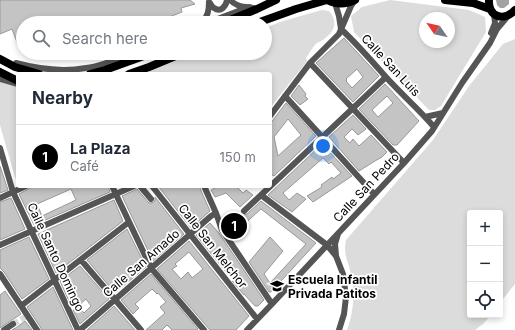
<!DOCTYPE html>
<html lang="en">
<head>
<meta charset="utf-8">
<style>
	:root { --surface:#fff; --page:#f6f6f7; --text:#1f2937; --muted:#747a83; --line:#e0e1e3; --accent:#000 }
	body { margin:0; font-family:Inter,sans-serif; background:var(--page); color:var(--text) }
	.controls { position:absolute; right:12px; bottom:12px; display:grid; overflow:hidden; border-radius:4px; box-shadow:0 2px 6px #0003 }
	.controls button { width:36px; height:36px; display:grid; place-items:center; padding:0; border:0; border-bottom:1px solid var(--line); background:var(--surface); color:var(--text); font:20px sans-serif }
	.compass { position:absolute; left:419px; top:12px; width:36px; height:36px; border-radius:50%; background:var(--surface); box-shadow:0 2px 6px #0003; rotate:304deg }
	.you { position:absolute; left:323px; top:146px; width:14px; height:14px; margin:-10px; border:3px solid #fff; border-radius:50%; background:#1a73e8; box-shadow:0 0 0 6px #1a73e833 }
	.badge { display:grid; place-items:center; width:26px; height:26px; border-radius:50%; background:var(--accent); color:#fff; font-size:13px; font-weight:700 }
	.pin { position:absolute; translate:-50% -50%; border:2px solid #fff; box-shadow:0 1px 4px #0006 }
	.list { margin:0; padding:0; list-style:none }
	h2 { display:flex; justify-content:space-between; align-items:center; height:52px; margin:0; padding:0 16px; font-size:17px }
	h2 small { font-size:13px; font-weight:400; color:var(--muted) }
	.list li { display:grid; grid-template-columns:26px 1fr auto; gap:12px; align-items:center; box-sizing:border-box; height:64px; padding:0 16px; border-top:1px solid var(--line) }
	.list b { display:block; font-size:15px; white-space:nowrap }
	.list p { margin:0; font-size:13px; white-space:nowrap; color:var(--muted) }
	.list em { font-size:13px; font-style:normal; color:var(--muted) }
	.icon { flex:none; width:22px; height:22px; fill:none; stroke:currentColor; stroke-width:2; stroke-linecap:round; stroke-linejoin:round }
	.map { position:relative; flex:none; width:515px; height:330px; overflow:hidden }
	.search { position:absolute; background:var(--surface); box-shadow:0 2px 6px #0003; left:16px; top:16px; width:256px; height:44px; display:flex; align-items:center; gap:10px; box-sizing:border-box; padding:0 14px; border-radius:22px; color:var(--muted); font-size:15px }
	.panel { position:absolute; background:var(--surface); box-shadow:0 2px 6px #0003; left:16px; top:72px; width:256px; height:116px; border-radius:4px }
	.map>svg:first-child { display:block }
</style>
</head>
<body>
<div class="map">
<svg width="515" height="330" viewBox="0 0 515 330">
	<rect width="100%" height="100%" fill="#fff"/>
	<path fill="#dcdcdc" fill-rule="evenodd" d="M390 0 469 10 485 17 486 32 441 106 435 110H429L354 32 351 16 362 7ZM425 18H449V42H425Z
		M322 10 329 11C339 23 334 32 323 40 321 41 319 42 317 43 313 46 309 54 306 58L307 61 270 108V74H140L196 53H265V28L283 21Z
		M515 39V284L500 303V213H470V315H491L483 324 475 330H347C354 311 355 293 351 274 348 260 343 255 346 240L433 140 469 86 503 44Z
		M0 82H2L18 87V179L15 178 0 125Z"/>
	<path fill="#a3a3a3" d="M496 0H509V4L504 8H500L497 5Z"/>
	<path fill="#c4c4c4" stroke="#999" fill-rule="evenodd" d="M0 0H190L195 4 181 8 182 12 154 23H23V47L18 45 12 29 0 34Z
		M344 38 379 76 353 102 316 63ZM357 69 363 77 352 88 346 81 347 80 346 79Z
		M385 84 419 121 397 145H393L359 109ZM387 96 393 103 378 117 372 110Z
		M299 85 306 94 305 96 308 99 300 105 291 96Z
		M286 103 316 136 274 176 270 174V124ZM288 119 301 135 278 156 274 137Z
		M353 115 366 129 358 135 352 129 344 137 350 143 353 139 359 146 371 135 387 152 382 157 375 161 359 171 329 137Z
		M322 144 352 176 313 202 307 196 322 187 321 185 332 177 333 179 341 173 331 162 329 164 323 158 283 193 289 200 297 193 306 199 292 212 268 195Z
		M0 166 8 190 0 193Z
		M34 186H108L110 192 34 225 19 194ZM71 189 76 200 42 216 37 204Z
		M158 186H199L210 211 191 228Z
		M219 186H236L243 193 246 190 253 195 240 207 226 193 215 197 211 190Z
		M137 189 149 203H151L154 202 155 200V197L184 234 153 261 122 196Z
		M11 198 25 229 0 240V202Z
		M114 200 123 221 56 273 38 234Z
		M261 201 316 243 271 292H269L249 262 270 237 283 251 264 274 270 283 306 244 261 209 241 227 245 231 235 241 228 230 244 215 247 214Z
		M210 223 219 233 264 300 258 306H255L244 294V295L232 281 238 276 237 274 239 273 231 268 226 272 196 235Z
		M127 229 146 267 115 293 87 260Z
		M29 237 49 279 22 299 4 272 0 268V250Z
		M189 241 249 316 236 330H210L157 269ZM189 252 203 269 192 278 188 272 181 279 172 269 177 266 175 264Z
		M80 266 109 299 80 324 73 310 76 308 68 299 60 281ZM86 299 91 306 84 313 78 306 77 307Z
		M151 274 198 329 197 330H172L167 325 162 330H146L165 313 160 307 166 302 158 293 157 294 152 289 135 304 139 308 133 314 121 300Z
		M53 287 73 330H41V328L27 307Z
		M5 291 21 314 0 328V295Z
		M114 306 135 330H87Z
		M25 321 32 330H12L17 327Z"/>
	<g fill="none" stroke-linecap="round" stroke-linejoin="round">
		<path stroke="#d9d9d9" stroke-width="6" stroke-dasharray="6 3" stroke-linecap="butt" d="M13 324 27 316"/>
		<path stroke="#555" stroke-width="6" d="M230 0C235 5 240 7 247 7
			M209 2C211 4 212 7 214 8 221 13 226 6 227 0
			M335 3 339 16 341 29
			M202 23C208 16 209 10 209 2
			M207 23 249 7 257 9
			M341 29C357 44 371 60 385 76 401 94 419 109 434 127
			M491 33 495 23 494 14
			M16 63C38 69 63 72 86 68 102 66 118 59 133 53
			M310 63 404 163
			M0 79 18 84
			M285 96 374 194
			M270 116 310 63 339 34 351 6 355 0
			M425 117 443 113
			M0 148 13 192 78 330
			M112 186 151 268 204 330
			M140 186 151 199
			M152 186 257 319
			M204 186 216 213 222 230 272 304
			M261 195 327 245 336 256 343 274 346 297 344 314 339 330
			M0 198 26 186
			M244 211 386 77
			M0 245 134 186
			M336 256 335 244 338 234
			M81 260 141 330
			M0 274 37 330
			M21 306 129 222
			M4 330 13 324
			M80 330 211 216 216 213
			M247 330 272 304 404 163 432 131 462 83 490 43 497 29 508 16"/>
		<path stroke="#000" stroke-width="8" d="M327 0C337 5 345 5 355 0
			M445 0 473 3 490 9
			M489 0C488 17 504 22 515 10
			M223 23 257 9 276 0
			M257 23 296 9 327 0
			M0 59 15 67 39 74
			M0 72 18 81
			M90 74 105 70 152 53
			M129 74 149 67 183 53"/>
	</g>
	<defs>
		<g id="school-bare" transform="scale(1.08)"><path d="M0-5L7-2L0 1L-7-2ZM-4 1L0 2.5L4 1V4Q0 6-4 4Z" fill="#000" stroke="#fff" stroke-width="2.5" paint-order="stroke"/></g>
	</defs>
	<g fill-rule="evenodd">
		<use href="#school-bare" x="277" y="286"/>
	</g>
	<g text-anchor="middle" dominant-baseline="central" stroke-width="3.5" stroke-linejoin="round" paint-order="stroke">
		<g font-size="12" fill="#000" stroke="#fff">
			<text transform="translate(391 65) rotate(47)">Calle San Luis</text>
			<text transform="translate(366 187) rotate(-47)">Calle San Pedro</text>
			<text transform="translate(213 246) rotate(52)">Calle San Melchor</text>
			<text transform="translate(56 257) rotate(65)">Calle Santo Domingo</text>
			<text transform="translate(141 263) rotate(-41)">Calle San Amado</text>
		</g>
		<g font-size="12" font-weight="bold" fill="#000" stroke="#fff" text-anchor="start">
			<text x="288" y="279">Escuela Infantil<tspan x="288" dy="14">Privada Patitos</tspan></text>
		</g>
	</g>
</svg>
<div class="controls">
<button>+</button>
<button>−</button>
<button><svg class="icon" aria-label="locate" viewBox="0 0 24 24"><circle cx="12" cy="12" r="6"/><path d="M12 2v4M12 18v4M2 12h4M18 12h4"/></svg></button>
</div>
<svg class="compass" viewBox="-18 -18 36 36"><path d="M0-13l5 13h-10z" fill="#e53935"/><path d="M0 13l5-13h-10z" fill="#747a83"/></svg>
<div class="you"></div>
<div class="pin badge" style="left:234px;top:226px">1</div>
<div class="search"><svg class="icon" aria-label="search" viewBox="0 0 24 24"><circle cx="10" cy="10" r="6"/><path d="M15 15l6 6"/></svg>Search here</div>
<section class="panel">
<h2>Nearby<small></small></h2>
<ul class="list">
<li><span class="badge">1</span><div><b>La Plaza</b><p>Café</p></div><em>150 m</em></li>
</ul>
</section>
</div>
</body>
</html>
